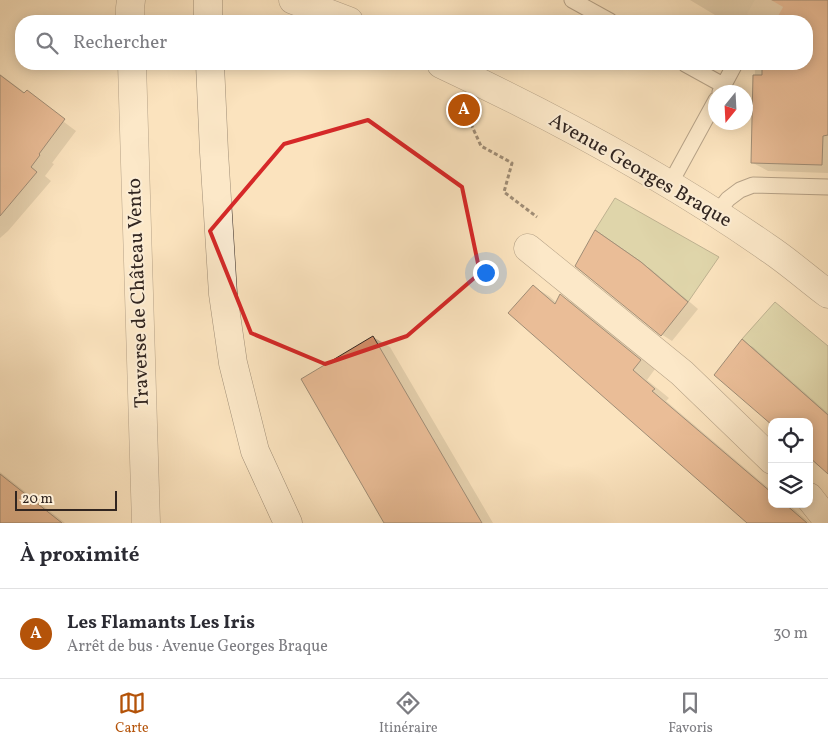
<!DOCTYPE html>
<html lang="fr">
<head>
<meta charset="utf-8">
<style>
	:root { --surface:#fff; --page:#f2f2f3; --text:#2b2b33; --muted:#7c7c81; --line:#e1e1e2; --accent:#b45309 }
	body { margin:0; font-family:Vollkorn,serif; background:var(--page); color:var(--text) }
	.controls { position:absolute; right:15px; bottom:15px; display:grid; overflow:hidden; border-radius:10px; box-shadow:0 2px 12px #0003 }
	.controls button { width:45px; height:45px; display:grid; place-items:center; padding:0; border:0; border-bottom:1px solid var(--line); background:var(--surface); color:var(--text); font:25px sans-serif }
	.compass { position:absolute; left:708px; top:85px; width:45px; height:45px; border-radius:50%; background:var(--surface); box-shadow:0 2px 12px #0003; rotate:198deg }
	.scale { position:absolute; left:15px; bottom:12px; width:102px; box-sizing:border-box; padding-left:5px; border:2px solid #312520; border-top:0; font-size:14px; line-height:18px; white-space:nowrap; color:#312520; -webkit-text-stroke:4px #fcedd5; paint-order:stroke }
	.you { position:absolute; left:485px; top:272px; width:18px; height:18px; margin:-12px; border:4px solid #fff; border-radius:50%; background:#1a73e8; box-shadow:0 0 0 8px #1a73e833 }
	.badge { display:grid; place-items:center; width:32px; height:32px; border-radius:50%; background:var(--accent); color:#fff; font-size:16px; font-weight:700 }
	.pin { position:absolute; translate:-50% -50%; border:2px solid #fff; box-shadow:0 1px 5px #0006 }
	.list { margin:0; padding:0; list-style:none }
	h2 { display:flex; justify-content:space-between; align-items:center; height:65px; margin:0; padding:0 20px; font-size:21px }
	h2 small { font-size:16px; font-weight:400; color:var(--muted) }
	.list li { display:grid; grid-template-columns:32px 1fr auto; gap:15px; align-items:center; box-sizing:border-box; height:90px; padding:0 20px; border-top:1px solid var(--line) }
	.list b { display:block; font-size:19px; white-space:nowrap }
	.list p { margin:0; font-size:16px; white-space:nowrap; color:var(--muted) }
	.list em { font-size:16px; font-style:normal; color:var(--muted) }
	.icon { flex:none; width:28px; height:28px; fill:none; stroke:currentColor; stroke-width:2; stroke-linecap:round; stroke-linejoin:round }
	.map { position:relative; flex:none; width:828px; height:523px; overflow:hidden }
	.search { position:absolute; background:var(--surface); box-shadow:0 2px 12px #0003; left:15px; right:15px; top:15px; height:55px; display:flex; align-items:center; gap:12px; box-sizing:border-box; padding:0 18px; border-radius:20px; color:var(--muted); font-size:19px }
	.sheet { height:155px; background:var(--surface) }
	nav { display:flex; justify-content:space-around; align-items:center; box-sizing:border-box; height:70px; border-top:1px solid var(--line); background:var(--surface); font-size:14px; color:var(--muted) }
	nav a { display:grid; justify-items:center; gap:2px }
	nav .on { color:var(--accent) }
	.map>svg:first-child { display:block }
</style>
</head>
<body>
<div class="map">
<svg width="828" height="523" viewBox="0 0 828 523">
	<rect width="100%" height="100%" fill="#fbe3be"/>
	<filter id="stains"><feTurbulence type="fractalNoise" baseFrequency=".004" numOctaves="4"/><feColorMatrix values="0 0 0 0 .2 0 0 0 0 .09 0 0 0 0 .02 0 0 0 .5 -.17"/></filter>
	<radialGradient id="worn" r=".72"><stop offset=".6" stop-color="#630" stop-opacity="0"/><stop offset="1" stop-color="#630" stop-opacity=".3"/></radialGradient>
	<path fill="#bcc493" stroke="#76745a" d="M615 198 719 257 688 302 641 262 595 230Z
		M775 302 828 346V415L742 339Z"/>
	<path fill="#0003" d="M690 0H828V173L768 171 753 163 755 64H807V21H725Z
		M0 74 76 131 52 163 54 164 45 176 51 181 8 231 0 238Z
		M606 238 652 270 698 309 672 341 661 334Z
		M534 287 549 296 557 303 561 296 575 304 655 369 647 380 669 398 666 401 772 491V504H788L810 523H749Z
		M373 337 390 347 493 523H385Z
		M742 341 753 347 828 413V471L817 465 809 455V422Z
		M0 472 65 523H0Z"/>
	<path fill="#d48e69" stroke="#312520" d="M762 0H828V135L823 136 822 165 751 163 753 75H762V64H807V21H762Z
		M0 75 24 93 27 90 65 119 39 154 40 155 31 167 37 172 0 216Z
		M595 230 641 262 688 302 661 336 575 266Z
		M533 285 555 304 560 294 641 360 633 370 655 389 652 391 772 493V504H785L807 523H747L508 313Z
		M373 336 482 523H384L301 379Z
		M742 339 828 415V474L809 457V422H772V425L714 375Z
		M0 474 62 523H0Z"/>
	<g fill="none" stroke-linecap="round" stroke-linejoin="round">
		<path stroke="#d3bd9e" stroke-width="28" stroke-dasharray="28 14" stroke-linecap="butt" d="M759 21 771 0"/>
		<g stroke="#645448" stroke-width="17">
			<path id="service" d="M572 0 610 21
				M685 64 723 85
				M720 92 735 64
				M670 184 716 100
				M716 214 728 199 740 190 753 185 828 187"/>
		</g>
		<g stroke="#645448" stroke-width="29">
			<path id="minor" d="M293 0 349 21
				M130 21V8L131 0
				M132 64 146 523
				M441 64C554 117 665 176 768 248 789 262 808 279 828 294
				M528 248 682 373 772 460
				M809 497 828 521"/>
		</g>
		<g stroke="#312520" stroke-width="29">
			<path id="secondary" d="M208 0V21
				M210 64 214 152 223 294 233 363 255 451 288 523"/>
		</g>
		<path stroke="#312520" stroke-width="3" stroke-dasharray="4 2.5" stroke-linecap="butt" d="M471 124 481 146 512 163 504 192 537 217"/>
		<use href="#service" stroke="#fcedd5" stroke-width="15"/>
		<use href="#minor" stroke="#fcedd5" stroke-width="28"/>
		<use href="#secondary" stroke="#fcedd5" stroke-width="28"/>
	</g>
	<path d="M0 0H828V523H0ZM368 120 462 187 480 273 407 336 325 364 251 333 210 231 284 144Z" fill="#fbe3be" fill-opacity=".55" fill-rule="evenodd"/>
	<path fill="none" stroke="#d62828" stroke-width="4" stroke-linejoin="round" d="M368 120 462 187 480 273 407 336 325 364 251 333 210 231 284 144Z"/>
	<g text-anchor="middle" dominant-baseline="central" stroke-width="4" stroke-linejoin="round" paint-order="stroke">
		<g font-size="20" fill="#312520" stroke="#fcedd5">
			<text transform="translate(640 171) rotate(30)">Avenue Georges Braque</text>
			<text transform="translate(139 293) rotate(-92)">Traverse de Château Vento</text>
		</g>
	</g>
	<rect width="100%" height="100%" filter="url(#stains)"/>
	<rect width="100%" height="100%" fill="url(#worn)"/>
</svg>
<div class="controls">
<button><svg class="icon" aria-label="locate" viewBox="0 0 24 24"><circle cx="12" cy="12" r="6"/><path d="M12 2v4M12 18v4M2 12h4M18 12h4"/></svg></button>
<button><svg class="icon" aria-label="layers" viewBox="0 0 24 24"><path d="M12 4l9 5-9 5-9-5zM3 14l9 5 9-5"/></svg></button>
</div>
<svg class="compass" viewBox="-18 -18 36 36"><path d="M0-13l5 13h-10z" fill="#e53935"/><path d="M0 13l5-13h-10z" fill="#7c7c81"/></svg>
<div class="scale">20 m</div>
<div class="you"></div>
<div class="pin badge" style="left:464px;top:110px">A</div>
<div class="search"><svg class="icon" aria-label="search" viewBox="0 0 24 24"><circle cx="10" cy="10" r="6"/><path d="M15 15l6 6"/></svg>Rechercher</div>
</div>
<section class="sheet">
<h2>À proximité<small></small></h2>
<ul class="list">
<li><span class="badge">A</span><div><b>Les Flamants Les Iris</b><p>Arrêt de bus · Avenue Georges Braque</p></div><em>30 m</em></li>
</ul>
</section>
<nav>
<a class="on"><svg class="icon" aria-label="map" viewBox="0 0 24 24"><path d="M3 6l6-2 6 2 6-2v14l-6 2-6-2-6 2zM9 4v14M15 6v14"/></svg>Carte</a>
<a><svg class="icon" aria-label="directions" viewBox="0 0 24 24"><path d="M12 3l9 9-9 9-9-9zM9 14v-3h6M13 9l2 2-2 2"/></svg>Itinéraire</a>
<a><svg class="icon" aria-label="saved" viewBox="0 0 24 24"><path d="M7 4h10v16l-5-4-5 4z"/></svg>Favoris</a>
</nav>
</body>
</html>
